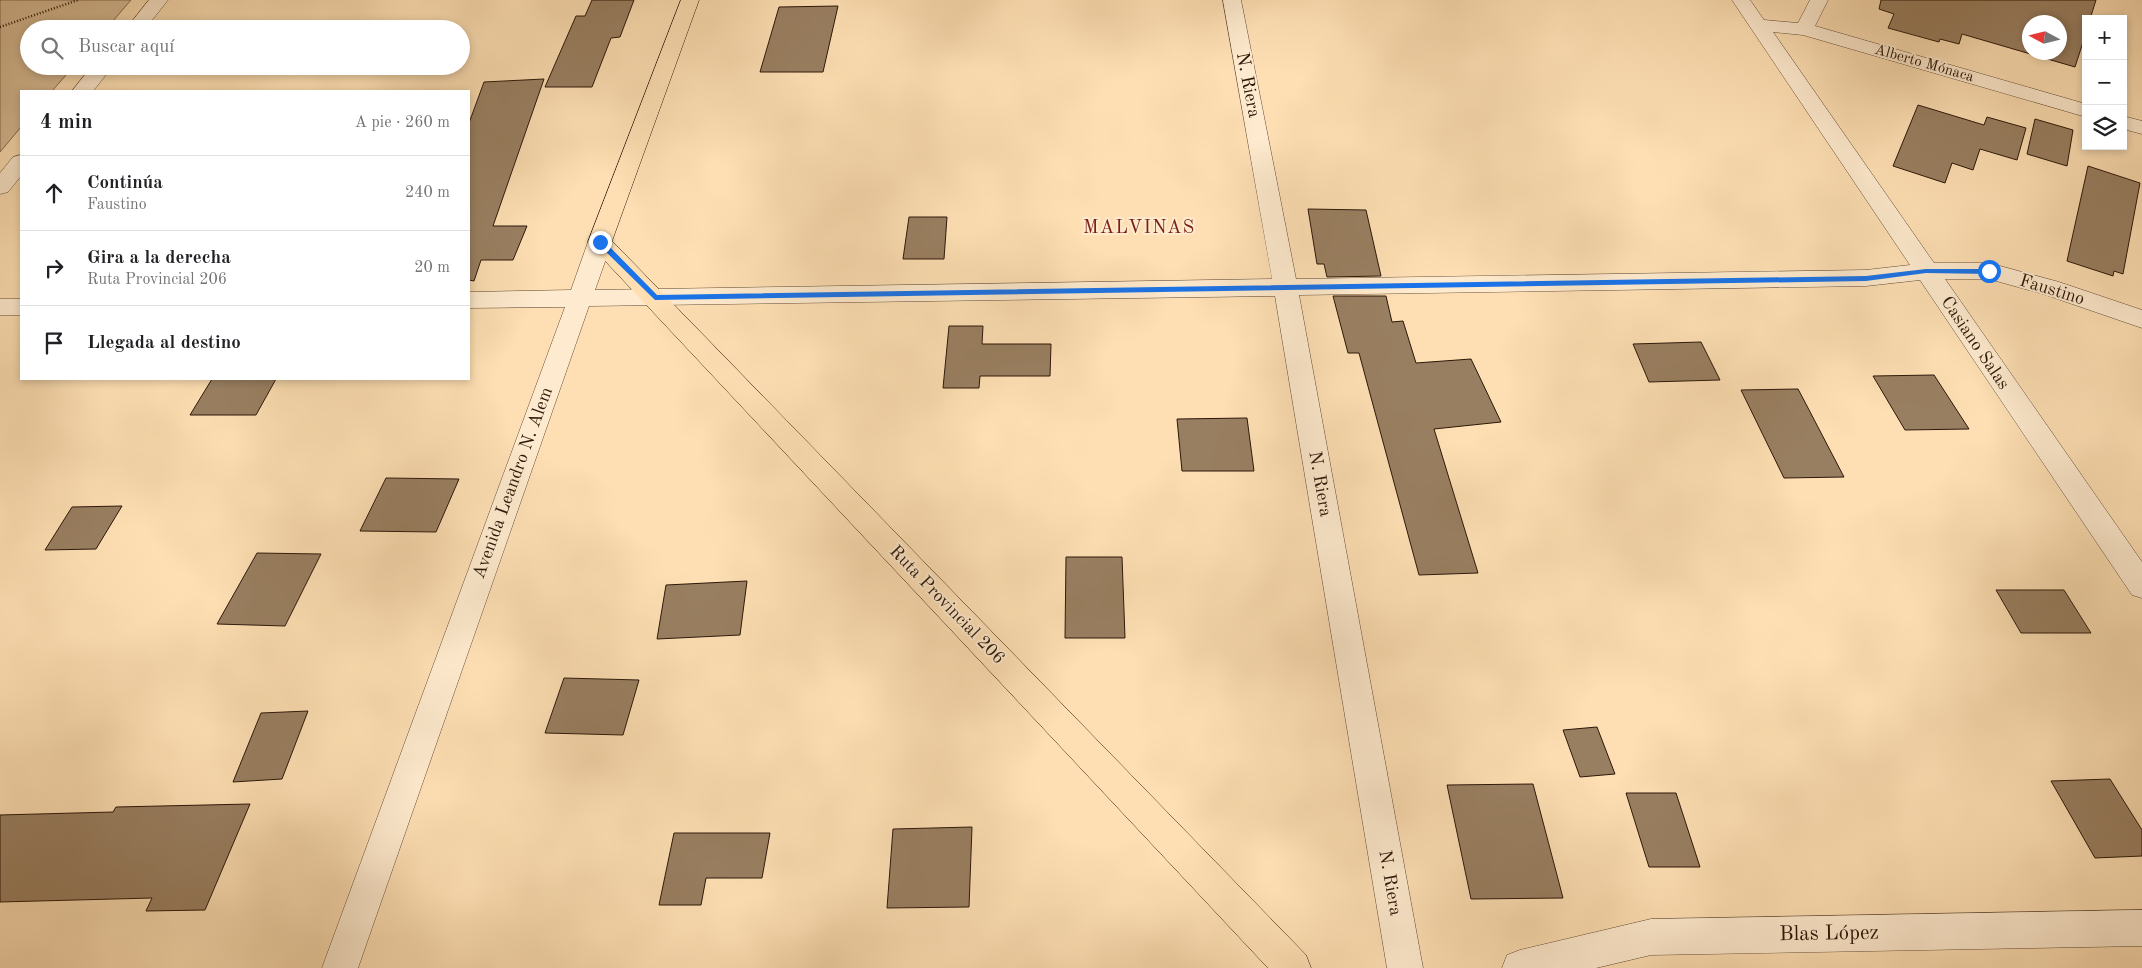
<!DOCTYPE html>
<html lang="es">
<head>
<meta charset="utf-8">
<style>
	:root { --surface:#fff; --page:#f2f2f2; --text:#202124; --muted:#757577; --line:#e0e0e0 }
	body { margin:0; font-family:"Old Standard TT",serif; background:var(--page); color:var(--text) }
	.controls { position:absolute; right:15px; top:15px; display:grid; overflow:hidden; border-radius:0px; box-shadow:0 2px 8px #0003 }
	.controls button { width:45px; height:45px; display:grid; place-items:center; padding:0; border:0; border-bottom:1px solid var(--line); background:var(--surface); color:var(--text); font:25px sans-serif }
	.compass { position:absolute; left:2022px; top:15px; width:45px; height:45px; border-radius:50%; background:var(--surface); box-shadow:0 2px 8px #0003; rotate:277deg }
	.stop { position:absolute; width:15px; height:15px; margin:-11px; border:4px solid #1a73e8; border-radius:50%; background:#fff }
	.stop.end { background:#1a73e8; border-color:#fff; box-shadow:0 1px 5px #0008 }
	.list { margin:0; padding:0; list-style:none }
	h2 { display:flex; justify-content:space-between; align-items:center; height:65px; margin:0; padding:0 20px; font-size:21px }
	h2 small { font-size:16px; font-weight:400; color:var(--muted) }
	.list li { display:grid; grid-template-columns:32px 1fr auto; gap:15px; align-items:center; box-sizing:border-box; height:75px; padding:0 20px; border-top:1px solid var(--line) }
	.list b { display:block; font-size:19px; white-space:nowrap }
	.list p { margin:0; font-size:16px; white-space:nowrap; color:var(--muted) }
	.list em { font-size:16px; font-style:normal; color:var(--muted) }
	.icon { flex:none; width:28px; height:28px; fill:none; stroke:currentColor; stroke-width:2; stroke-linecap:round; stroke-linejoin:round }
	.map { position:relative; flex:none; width:2142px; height:968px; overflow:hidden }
	.search { position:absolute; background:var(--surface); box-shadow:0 2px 8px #0003; left:20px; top:20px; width:450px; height:55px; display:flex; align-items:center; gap:12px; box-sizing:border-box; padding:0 18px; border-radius:28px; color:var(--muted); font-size:19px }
	.panel { position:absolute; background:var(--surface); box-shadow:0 2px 8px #0003; left:20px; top:90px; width:450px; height:290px; border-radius:0px }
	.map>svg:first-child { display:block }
</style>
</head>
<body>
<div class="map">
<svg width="2142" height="968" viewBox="0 0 2142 968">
	<rect width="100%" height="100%" fill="#fddfb3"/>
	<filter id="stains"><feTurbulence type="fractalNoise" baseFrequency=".004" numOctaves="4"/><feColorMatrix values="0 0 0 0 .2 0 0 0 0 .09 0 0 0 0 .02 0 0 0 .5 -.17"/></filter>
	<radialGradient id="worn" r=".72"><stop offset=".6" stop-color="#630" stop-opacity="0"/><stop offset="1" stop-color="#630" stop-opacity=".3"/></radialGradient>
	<path fill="#d9bd96" stroke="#826a50" d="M0 0H131L106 29H29V66H74L52 91H21V127L0 152Z"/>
	<path fill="#997f61" stroke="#2c1709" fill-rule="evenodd" d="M592 0H634L620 37 611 38 592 87H545L576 16H585Z
		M1881 0H2096L2090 19H2086V33L2075 67 1962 34 1959 44 1940 39 1939 42 1888 28 1894 14 1879 9ZM2030 22H2060V52H2030Z
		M838 6 823 72H760L779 7Z
		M544 79 493 226H527L513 260H481L474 281 469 280V123L484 82Z
		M1918 105 1984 125 1987 117 2026 128 2017 160 1980 149 1973 170 1952 163 1945 183 1893 166Z
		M2035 119 2073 130 2067 166 2027 154Z
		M2088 166 2140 183 2123 274 2114 271 2113 276 2067 261Z
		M1308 209 1366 210 1381 276 1327 277 1324 264H1317Z
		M909 217H947L944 259H903Z
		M1333 296H1386L1392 322 1403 321 1416 363 1471 359 1501 422 1434 429 1478 573 1419 575 1359 353H1348Z
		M949 326H983L982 344H1051L1050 376H980L979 388H943Z
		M1701 342 1720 380 1649 382 1633 344Z
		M1934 375 1969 429 1905 430 1873 376Z
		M212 379H276L256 415H190Z
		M1798 389 1807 406 1844 477 1784 478 1741 390Z
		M1247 418 1254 471H1182L1177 419Z
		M386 478 459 479 436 532 360 531Z
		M122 506 96 549 45 550 72 507Z
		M257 553 321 554 285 626 217 624Z
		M1066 557H1122L1125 638H1065Z
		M747 581 740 635 657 639 666 585Z
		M1996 590H2064L2091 633H2021Z
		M564 678 639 680 623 735 545 733Z
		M308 711 282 779 233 782 261 713Z
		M1597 727 1615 774 1580 777 1563 730Z
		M2110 779 2142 830V856L2095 858 2051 781Z
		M1533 784 1563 898 1471 899 1447 785Z
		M1626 793H1676L1700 867H1649Z
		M250 804 205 910 146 911 152 898 0 902V815L113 812 116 807Z
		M972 827 969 907 887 908 893 829Z
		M674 833H770L762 878H706L701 905H659Z"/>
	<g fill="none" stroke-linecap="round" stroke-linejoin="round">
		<g stroke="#604934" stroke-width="1">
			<path id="minor" d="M149 0H168L145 29H126Z
				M1223 0H1241L1296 279 1866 270 1910 265 1732 0H1750L1764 20 1798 23 1810 0H1828L1815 26 2086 104V117L1803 35 1773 32 1934 263H1989L2059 282 2142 310V328L2043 294 1989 279H1945L2142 562V598L2132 595 1920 280 1866 286 1299 295 1423 968H1387L1275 296 589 306 358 968H322L565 307 469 308V292L571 290 588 242 592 237 600 234 608 237 612 242 595 290 1272 279Z
				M92 66H113L93 91H72Z
				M2123 116 2142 121V134L2123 129Z
				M21 155V176L8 192 0 194V173L13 157Z
				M0 299H21V315H0Z
				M2142 910V946L1651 955 1596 968H1502L1507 955 1520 950 1651 919Z"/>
		</g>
		<g stroke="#2c1709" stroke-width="1">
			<path id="major" d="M681 0H699L612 241 1306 955 1311 968H1268L592 247 588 242Z"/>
		</g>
		<path stroke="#2c1709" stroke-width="2.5" stroke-dasharray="1 2" stroke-linecap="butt" d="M0 27 78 0"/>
		<use href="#minor" fill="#feeace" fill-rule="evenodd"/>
		<use href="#major" fill="#fddfb3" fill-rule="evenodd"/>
	</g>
	<path fill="#1a73e8" d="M598 240H603L657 295 1866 276 1926 269H1989L1992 271 1989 274 1926 273 1866 281 655 300 598 244Z"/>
	<g text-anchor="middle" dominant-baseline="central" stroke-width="4" stroke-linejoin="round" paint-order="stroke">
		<g font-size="15" fill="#2c1709" stroke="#feeace">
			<text transform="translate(1924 64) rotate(16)">Alberto Mónaca</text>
		</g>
		<g font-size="18" fill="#2c1709" stroke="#feeace">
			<text transform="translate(1248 85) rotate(79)">N. Riera</text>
			<text transform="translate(2052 290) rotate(17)">Faustino</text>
			<text transform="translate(1975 343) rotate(56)">Casiano Salas</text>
			<text transform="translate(513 483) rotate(-70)">Avenida Leandro N. Alem</text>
			<text transform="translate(1320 484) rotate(80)">N. Riera</text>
			<text transform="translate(947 605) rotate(46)">Ruta Provincial 206</text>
			<text transform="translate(1390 883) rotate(80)">N. Riera</text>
		</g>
		<g font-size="19" letter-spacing="1" fill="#7a1f14" stroke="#feeace">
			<text x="1139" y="228">MALVINAS</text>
		</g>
		<g font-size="21" fill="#2c1709" stroke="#feeace">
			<text transform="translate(1829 934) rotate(-1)">Blas López</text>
		</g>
	</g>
	<rect width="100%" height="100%" filter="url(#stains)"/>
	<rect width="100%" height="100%" fill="url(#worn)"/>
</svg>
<div class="controls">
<button>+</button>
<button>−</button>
<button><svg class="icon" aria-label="layers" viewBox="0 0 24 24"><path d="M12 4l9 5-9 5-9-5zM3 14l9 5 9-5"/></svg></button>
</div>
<svg class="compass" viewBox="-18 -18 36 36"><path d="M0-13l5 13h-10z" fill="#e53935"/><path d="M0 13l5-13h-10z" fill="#757577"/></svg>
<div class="stop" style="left:1989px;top:271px"></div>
<div class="stop end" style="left:600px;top:242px"></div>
<div class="search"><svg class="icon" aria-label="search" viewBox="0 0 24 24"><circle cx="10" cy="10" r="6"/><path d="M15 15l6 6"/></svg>Buscar aquí</div>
<section class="panel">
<h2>4 min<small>A pie · 260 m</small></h2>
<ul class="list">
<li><svg class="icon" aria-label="ahead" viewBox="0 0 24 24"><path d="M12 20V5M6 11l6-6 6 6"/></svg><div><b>Continúa</b><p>Faustino</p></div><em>240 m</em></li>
<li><svg class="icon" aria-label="right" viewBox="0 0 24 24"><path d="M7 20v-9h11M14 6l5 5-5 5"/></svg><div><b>Gira a la derecha</b><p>Ruta Provincial 206</p></div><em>20 m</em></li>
<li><svg class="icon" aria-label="arrive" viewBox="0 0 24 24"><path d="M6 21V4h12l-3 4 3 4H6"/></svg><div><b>Llegada al destino</b></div></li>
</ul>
</section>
</div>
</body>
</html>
